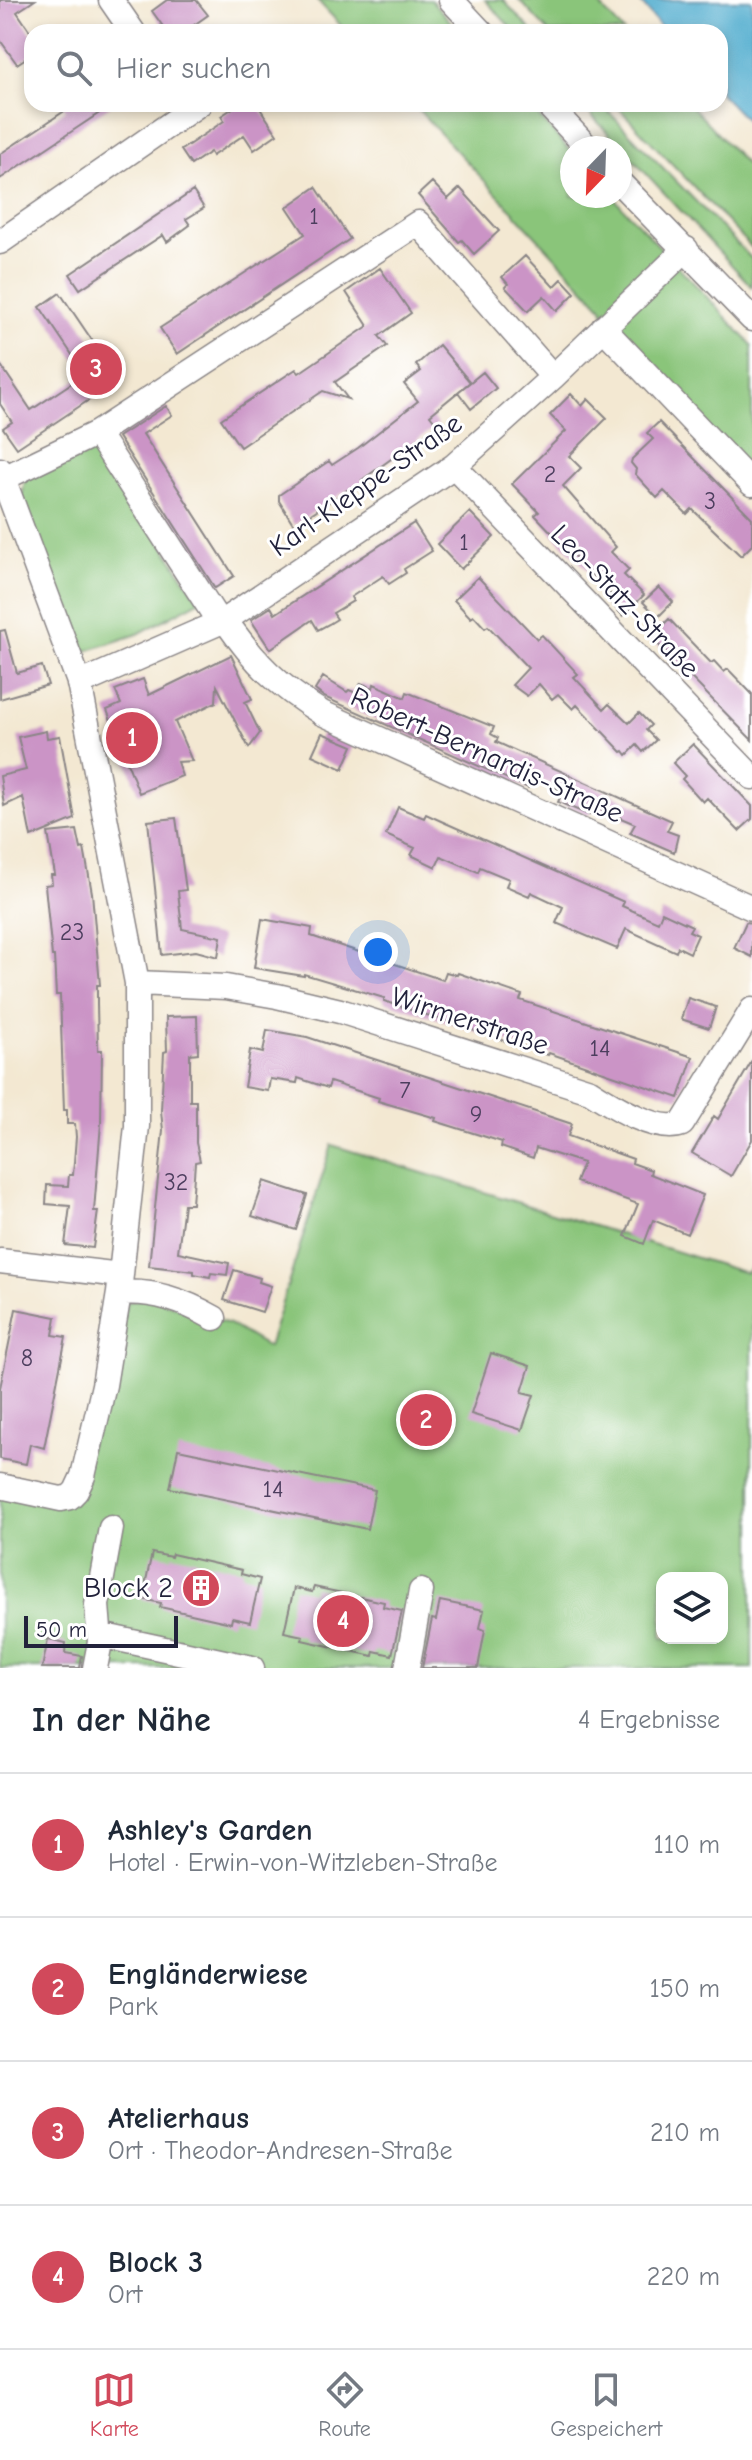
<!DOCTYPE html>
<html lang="de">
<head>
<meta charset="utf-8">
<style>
	:root { --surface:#fff; --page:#f6f6f7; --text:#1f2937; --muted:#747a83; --line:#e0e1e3; --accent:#d1495b }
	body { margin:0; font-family:"Comic Neue",sans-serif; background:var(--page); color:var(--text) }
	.controls { position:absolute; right:24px; bottom:24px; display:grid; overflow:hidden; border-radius:16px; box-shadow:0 4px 12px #0003 }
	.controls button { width:72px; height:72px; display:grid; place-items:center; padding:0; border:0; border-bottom:2px solid var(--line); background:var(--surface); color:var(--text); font:40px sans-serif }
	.compass { position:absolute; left:560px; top:136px; width:72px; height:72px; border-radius:50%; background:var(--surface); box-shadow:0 4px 12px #0003; rotate:203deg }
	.scale { position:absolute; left:24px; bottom:20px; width:154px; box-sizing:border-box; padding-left:8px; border:4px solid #22223b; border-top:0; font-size:22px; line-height:28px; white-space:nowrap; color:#22223b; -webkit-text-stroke:6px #fff; paint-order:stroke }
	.you { position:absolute; left:378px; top:952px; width:28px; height:28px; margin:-20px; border:6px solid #fff; border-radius:50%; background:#1a73e8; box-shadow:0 0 0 12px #1a73e833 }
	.badge { display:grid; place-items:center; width:52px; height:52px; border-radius:50%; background:var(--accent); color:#fff; font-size:26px; font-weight:700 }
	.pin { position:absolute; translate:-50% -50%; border:4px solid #fff; box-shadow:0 2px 8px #0006 }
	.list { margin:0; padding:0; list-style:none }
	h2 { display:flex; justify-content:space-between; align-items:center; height:104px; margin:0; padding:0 32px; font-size:34px }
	h2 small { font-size:26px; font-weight:400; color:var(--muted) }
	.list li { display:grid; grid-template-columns:52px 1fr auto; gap:24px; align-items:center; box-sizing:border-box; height:144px; padding:0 32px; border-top:2px solid var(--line) }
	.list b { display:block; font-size:30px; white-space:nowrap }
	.list p { margin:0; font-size:26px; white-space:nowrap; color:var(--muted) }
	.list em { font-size:26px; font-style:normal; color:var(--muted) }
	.icon { flex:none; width:44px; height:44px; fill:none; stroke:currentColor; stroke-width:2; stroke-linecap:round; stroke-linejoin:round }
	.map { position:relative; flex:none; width:752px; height:1668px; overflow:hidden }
	.search { position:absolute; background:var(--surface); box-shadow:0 4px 12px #0003; left:24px; right:24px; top:24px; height:88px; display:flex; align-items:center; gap:20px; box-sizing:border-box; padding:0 28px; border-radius:24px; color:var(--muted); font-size:30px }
	.sheet { height:680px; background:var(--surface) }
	nav { display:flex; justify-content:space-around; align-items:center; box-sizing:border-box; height:112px; border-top:2px solid var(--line); background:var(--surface); font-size:22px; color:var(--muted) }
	nav a { display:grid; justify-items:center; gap:4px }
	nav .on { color:var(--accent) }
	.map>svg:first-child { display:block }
</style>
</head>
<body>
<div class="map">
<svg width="752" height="1668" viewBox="0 0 752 1668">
	<rect width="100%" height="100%" fill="#fff"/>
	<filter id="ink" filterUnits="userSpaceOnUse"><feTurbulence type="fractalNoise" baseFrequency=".0125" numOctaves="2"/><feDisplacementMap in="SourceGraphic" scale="16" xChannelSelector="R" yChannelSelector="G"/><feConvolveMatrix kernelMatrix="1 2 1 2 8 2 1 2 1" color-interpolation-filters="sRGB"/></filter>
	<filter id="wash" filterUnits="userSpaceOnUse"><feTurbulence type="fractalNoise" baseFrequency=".006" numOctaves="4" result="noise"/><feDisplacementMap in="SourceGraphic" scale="32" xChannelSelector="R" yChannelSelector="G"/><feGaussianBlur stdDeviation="1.8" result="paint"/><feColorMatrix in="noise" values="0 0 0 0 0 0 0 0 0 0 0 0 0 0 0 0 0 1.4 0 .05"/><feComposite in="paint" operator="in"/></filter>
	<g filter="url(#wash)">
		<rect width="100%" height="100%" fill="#f3e8d2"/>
		<path fill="#8ac57a" stroke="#56745a" stroke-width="2" fill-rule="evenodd" d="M317 0H431L460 32H347Z
			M485 0H503L533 32H515Z
			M519 0H595L624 32H549Z
			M413 104H527L572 153V196H612L752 345V477L616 336 601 306Z
			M581 104H601L752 259V287Z
			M615 104H690L752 171V248Z
			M96 441 199 601 138 634 80 653 22 499 25 478Z
			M332 1145 746 1273 752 1266V1668H0V1493L74 1503 127 1302 148 1297 229 1324 268 1347ZM662 1578H722V1638H662Z"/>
		<path fill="#4facce" stroke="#386784" stroke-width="2" d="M633 0H752V126L720 93V32H665L641 3Z"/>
		<g id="blocks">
			<path fill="#cb94c6" d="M0 0H35L17 12 32 34V54L17 64 0 40Z
				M167 0H196L208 15 184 32H167L152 11Z
				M62 104H113L0 179V154L66 110Z
				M239 104H257L277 134 254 150 244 135 212 156 210 152 191 165 181 150 224 121 221 116Z
				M432 182 448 199 460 188 499 231 474 254 462 240 459 242 418 195Z
				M316 187 350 239 177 354 160 328 305 234 287 207Z
				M193 191 204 208 186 219 190 225 167 242 163 235 80 289 70 274Z
				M525 256 554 287 562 279 575 293 557 311 544 296 528 311 505 287 508 284 502 277Z
				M380 268 411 313 379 336 387 346 335 382 348 399 323 391 240 447 221 419 296 369 299 373 368 326 346 292Z
				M60 293 119 380 17 448 3 428 12 422 0 404V364L31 410 85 374 40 307Z
				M439 345 470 382 430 415 438 425 362 480 365 484 350 494 347 490 294 525 279 501V495L329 461 332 465 358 448 418 401 404 384 421 371 416 365Z
				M483 372 496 388 471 409 458 392Z
				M571 394 582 406 588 399 607 418 569 456 581 468 563 486 616 547 611 552 629 570 624 575 644 595 623 616 612 604 616 600 535 515 539 512 512 484 566 431 550 415Z
				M166 406 172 415 143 434 234 576 215 588 118 437Z
				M659 422 752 518V545L741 556 692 509 687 514 664 491 657 498 635 474 636 469 631 463 632 459 653 439 647 433Z
				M470 512 494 537 461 569 437 544Z
				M414 523 432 551 404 569 406 573 389 584 383 576 351 597 353 601 333 613 337 619 329 624 318 630 312 620 270 649 251 620 271 607 275 614Z
				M478 577 537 639 542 635 578 674 574 677 604 709 609 704 629 723 639 713 651 725 646 730 656 740 643 752 637 745 627 755 624 751 622 752 577 705 573 709 558 694 552 699 539 684 527 696 512 685 528 668 488 626 485 628 474 616 471 618 454 600Z
				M659 587 673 602 658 617 643 602Z
				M669 619 711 663 714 661 724 672 728 669 752 694V740L651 637Z
				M5 630 17 673 42 666 48 685 0 699V631Z
				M231 655 252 699 245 702 260 733 249 748 217 686 216 702 175 722 192 761 177 762 182 776 139 793 107 710 121 704 115 690 143 679 149 695Z
				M323 677 347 692 349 690 356 693 361 683 373 688 374 684 405 698 407 692 494 727 491 734 498 738 496 742 672 821 667 831 678 835 674 852 630 833 635 824 593 806 589 815 558 802 563 791 533 776 528 788 324 697 315 690Z
				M46 731 47 738 60 736 75 819 31 837 23 797 4 806 0 776 26 770 18 737Z
				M322 733 353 746 343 769 312 755Z
				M693 744 752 806V819L739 831 707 798 703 802 682 779 685 776 673 763Z
				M398 807 424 818 426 814 441 821 624 902 622 906 658 922 662 912 692 926 689 931 698 935 690 953 678 947 676 952 626 929 617 949 556 923 563 907 531 892 529 896 506 886 509 879 480 867 478 872 441 856 436 867 411 855 415 848 386 835Z
				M176 818 186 890 178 891 182 929 221 937 218 957 196 951 162 955 148 821Z
				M77 830 81 849 84 848 92 893 100 985H97V1004L98 1050H102L101 1123 94 1211H98L93 1248 65 1245 70 1206 46 1204 47 1185 68 1186 69 1175H73L76 1137 75 1124H67V1110H64L60 995H56L54 956H52L45 885 52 884 51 875H55L48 833Z
				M262 919 312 928 311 936 443 980 446 972 457 975 458 973 522 995 520 1000 693 1057 679 1098 549 1053 548 1055 384 1001V998L304 974V976L254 968Z
				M746 922 752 923V957L734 948Z
				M688 998 716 1007 709 1028 681 1019Z
				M197 1016 198 1053 190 1054V1101H196V1143L200 1161 195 1162 192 1204H184L178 1252 229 1263 227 1275 211 1273 210 1277 194 1274V1271L149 1266 163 1130 161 1111 164 1052 167 1051 166 1017Z
				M267 1030 307 1037 572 1124 568 1136 633 1159 632 1163 651 1170 650 1174 703 1195 687 1234 653 1220 644 1244 625 1236 638 1204 576 1182 583 1163 536 1148 533 1158 501 1147 502 1142 435 1121 436 1118 378 1101 379 1098 330 1082 328 1088 298 1078 297 1083 270 1079 268 1091 244 1087 250 1050 263 1053Z
				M752 1061V1140L731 1176 692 1153 714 1116 718 1119Z
				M264 1181 307 1195 296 1230 252 1216Z
				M234 1270 260 1278 259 1282 271 1286 262 1312 224 1300Z
				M16 1309 56 1317 53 1335 66 1337 44 1448 30 1444 26 1464 0 1459V1388Z
				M491 1353 530 1366 522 1392 534 1395 522 1430 471 1414Z
				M178 1449 375 1490 367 1529 170 1488Z
				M152 1553 171 1557 172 1554 242 1570 241 1574 260 1579 250 1622 232 1618 231 1623 160 1607 161 1603 142 1599Z
				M314 1587 384 1602 383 1607 402 1611 392 1655 374 1651 373 1656 364 1654 302 1640 303 1636 284 1632 294 1588 312 1592Z
				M440 1601 484 1610 480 1628 485 1630 478 1668H422L432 1619 436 1620Z
				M48 1639 66 1643 65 1653 82 1656 80 1668H42Z"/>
		</g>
	</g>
	<g filter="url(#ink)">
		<use href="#blocks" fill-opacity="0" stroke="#8a8586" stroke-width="2"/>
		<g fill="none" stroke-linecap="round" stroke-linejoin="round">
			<g stroke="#8a8586" stroke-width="27">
				<path id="minor" d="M111 0 133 32
					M451 0 481 32
					M547 104 588 148
					M620 183 752 319
					M0 242 199 104
					M603 328 752 484
					M97 433 219 622
					M454 466 752 777
					M0 470 79 682 137 983V1126L119 1293 104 1385 83 1476 76 1491 70 1497 61 1499 0 1486
					M4 478 97 433 418 223 553 377
					M225 620C255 663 277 685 322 713L752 908
					M79 684 225 620 454 466 553 377 686 249
					M137 983 226 987 277 996 340 1011 590 1091C612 1105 657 1134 682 1124L752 1010
					M0 1261 121 1275
					M119 1293C154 1290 184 1301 214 1318
					M100 1635 252 1668
					M95 1668 100 1642 97 1605 111 1528
					M407 1668 421 1591"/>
			</g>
			<use href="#minor" stroke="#fff" stroke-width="24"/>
		</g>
	</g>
	<defs>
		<g id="building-disc" transform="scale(2)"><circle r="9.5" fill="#d1495b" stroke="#fff"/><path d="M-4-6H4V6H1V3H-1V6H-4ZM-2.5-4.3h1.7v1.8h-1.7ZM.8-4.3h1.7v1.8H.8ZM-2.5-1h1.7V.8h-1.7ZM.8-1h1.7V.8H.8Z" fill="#fff"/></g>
	</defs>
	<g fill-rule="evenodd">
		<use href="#building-disc" x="201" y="1588"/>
	</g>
	<g text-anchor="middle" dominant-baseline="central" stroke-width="6" stroke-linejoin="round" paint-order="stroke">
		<g font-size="24" fill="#4c3e5e">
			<text x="314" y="216">1</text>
			<text x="550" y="474">2</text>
			<text x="710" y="501">3</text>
			<text x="464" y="542">1</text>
			<text x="72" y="932">23</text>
			<text x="600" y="1048">14</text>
			<text x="405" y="1090">7</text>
			<text x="476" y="1114">9</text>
			<text x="176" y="1182">32</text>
			<text x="27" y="1358">8</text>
			<text x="273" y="1489">14</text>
		</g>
		<g font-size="28" fill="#22223b" stroke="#fff">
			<text transform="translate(366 485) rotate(-35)">Karl-Kleppe-Straße</text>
			<text transform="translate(625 601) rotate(46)">Leo-Statz-Straße</text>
			<text transform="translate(487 755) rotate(24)">Robert-Bernardis-Straße</text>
			<text transform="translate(470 1021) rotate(18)">Wirmerstraße</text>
		</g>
		<g font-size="28" fill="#22223b" stroke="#fff" text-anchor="end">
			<text x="173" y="1588">Block 2</text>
		</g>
	</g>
</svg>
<div class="controls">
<button><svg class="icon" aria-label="layers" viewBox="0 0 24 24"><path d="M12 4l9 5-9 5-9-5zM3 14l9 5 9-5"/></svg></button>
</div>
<svg class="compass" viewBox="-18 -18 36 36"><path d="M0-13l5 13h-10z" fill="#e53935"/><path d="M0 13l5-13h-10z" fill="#747a83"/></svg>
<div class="scale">50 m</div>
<div class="you"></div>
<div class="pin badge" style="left:132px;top:738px">1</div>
<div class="pin badge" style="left:426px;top:1420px">2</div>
<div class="pin badge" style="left:96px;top:369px">3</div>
<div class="pin badge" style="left:343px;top:1621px">4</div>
<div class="search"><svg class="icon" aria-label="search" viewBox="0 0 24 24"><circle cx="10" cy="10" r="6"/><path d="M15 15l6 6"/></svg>Hier suchen</div>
</div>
<section class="sheet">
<h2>In der Nähe<small>4 Ergebnisse</small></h2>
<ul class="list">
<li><span class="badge">1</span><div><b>Ashley's Garden</b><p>Hotel · Erwin-von-Witzleben-Straße</p></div><em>110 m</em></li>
<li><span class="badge">2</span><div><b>Engländerwiese</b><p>Park</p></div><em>150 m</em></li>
<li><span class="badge">3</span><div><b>Atelierhaus</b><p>Ort · Theodor-Andresen-Straße</p></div><em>210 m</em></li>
<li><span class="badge">4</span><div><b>Block 3</b><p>Ort</p></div><em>220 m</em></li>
</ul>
</section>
<nav>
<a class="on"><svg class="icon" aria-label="map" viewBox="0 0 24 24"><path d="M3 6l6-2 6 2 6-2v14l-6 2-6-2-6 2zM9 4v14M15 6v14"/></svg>Karte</a>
<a><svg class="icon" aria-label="directions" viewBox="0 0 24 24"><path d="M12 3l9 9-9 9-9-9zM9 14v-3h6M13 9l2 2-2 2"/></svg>Route</a>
<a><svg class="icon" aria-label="saved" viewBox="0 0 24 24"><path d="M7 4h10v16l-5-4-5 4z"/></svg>Gespeichert</a>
</nav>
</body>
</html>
